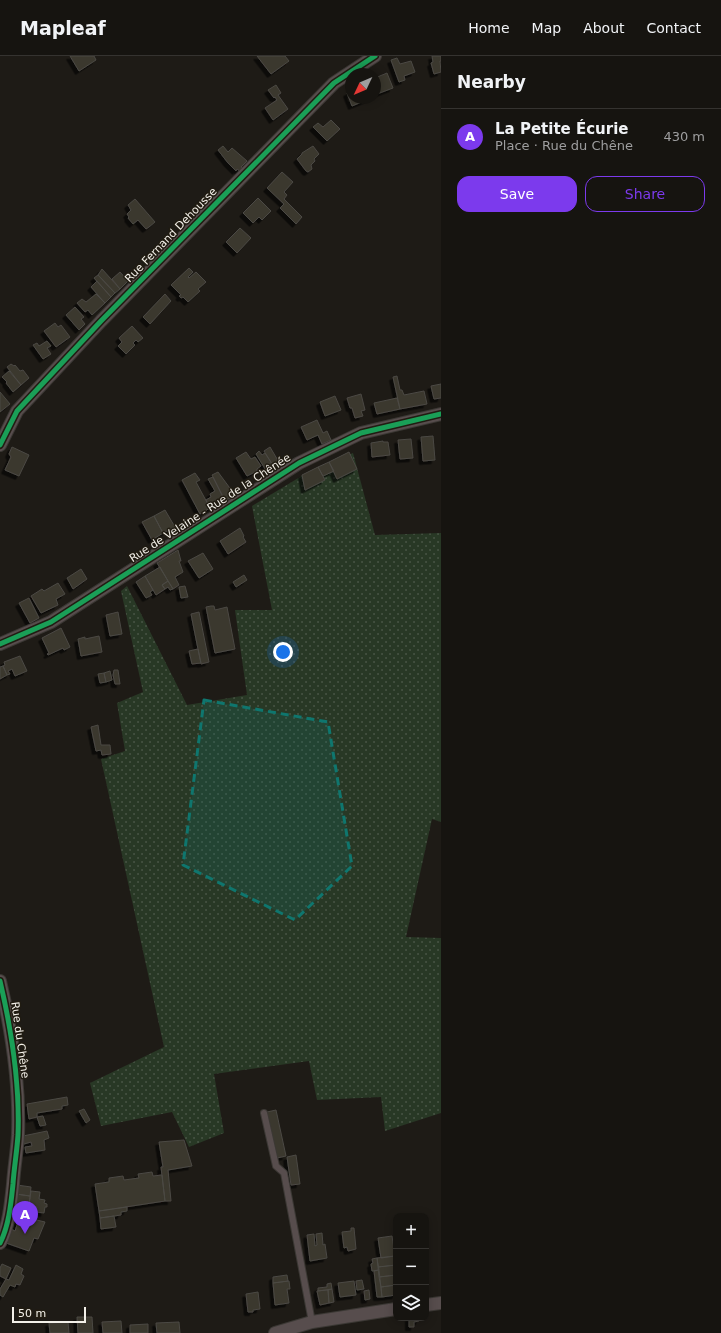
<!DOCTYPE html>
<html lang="en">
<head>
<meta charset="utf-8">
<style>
	:root { --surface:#161410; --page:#1f1d19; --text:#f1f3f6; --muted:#9e9e9f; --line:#353330; --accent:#7c3aed }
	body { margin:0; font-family:"DejaVu Sans",sans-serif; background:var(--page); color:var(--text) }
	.controls { position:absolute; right:12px; bottom:12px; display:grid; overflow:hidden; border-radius:8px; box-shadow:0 2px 10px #0003 }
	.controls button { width:36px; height:36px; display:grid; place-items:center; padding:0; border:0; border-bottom:1px solid var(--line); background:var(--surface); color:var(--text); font:20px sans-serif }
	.compass { position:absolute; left:345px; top:12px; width:36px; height:36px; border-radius:50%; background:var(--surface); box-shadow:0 2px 10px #0003; rotate:226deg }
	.scale { position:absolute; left:12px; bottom:10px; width:74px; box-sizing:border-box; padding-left:4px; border:2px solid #f3f0e9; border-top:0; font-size:11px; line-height:14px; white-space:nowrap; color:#f3f0e9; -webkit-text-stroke:3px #211c12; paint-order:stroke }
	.you { position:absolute; left:283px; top:596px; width:14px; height:14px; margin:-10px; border:3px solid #fff; border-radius:50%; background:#1a73e8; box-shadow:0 0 0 6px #1a73e833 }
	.badge { display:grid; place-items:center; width:26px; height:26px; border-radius:50%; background:var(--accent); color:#fff; font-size:13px; font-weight:700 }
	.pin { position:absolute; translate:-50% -33px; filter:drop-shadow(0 1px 2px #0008) }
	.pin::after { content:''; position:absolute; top:21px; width:14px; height:12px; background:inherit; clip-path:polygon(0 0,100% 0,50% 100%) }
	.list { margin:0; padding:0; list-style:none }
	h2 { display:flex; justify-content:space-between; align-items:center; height:52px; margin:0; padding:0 16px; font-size:17px }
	h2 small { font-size:13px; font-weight:400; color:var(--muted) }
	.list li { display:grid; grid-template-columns:26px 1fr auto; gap:12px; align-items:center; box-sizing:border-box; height:56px; padding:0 16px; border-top:1px solid var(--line) }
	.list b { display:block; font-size:15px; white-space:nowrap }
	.list p { margin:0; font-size:13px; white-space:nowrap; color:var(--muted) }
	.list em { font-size:13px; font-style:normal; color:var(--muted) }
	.actions { display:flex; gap:8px; padding:12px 16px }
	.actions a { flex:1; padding:9px 0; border:1px solid var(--accent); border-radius:12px; text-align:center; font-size:14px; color:var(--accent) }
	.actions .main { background:var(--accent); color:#fff }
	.icon { flex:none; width:22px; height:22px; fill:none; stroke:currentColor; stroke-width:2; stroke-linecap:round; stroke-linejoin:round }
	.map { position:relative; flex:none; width:441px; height:1277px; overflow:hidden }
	header { display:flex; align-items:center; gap:24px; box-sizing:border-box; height:56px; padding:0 20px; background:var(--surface); border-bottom:1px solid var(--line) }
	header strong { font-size:19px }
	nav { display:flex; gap:22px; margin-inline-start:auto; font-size:14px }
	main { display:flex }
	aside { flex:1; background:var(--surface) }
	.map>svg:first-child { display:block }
</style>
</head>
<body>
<header>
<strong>Mapleaf</strong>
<nav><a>Home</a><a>Map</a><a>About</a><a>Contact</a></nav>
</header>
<main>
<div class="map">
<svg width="441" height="1277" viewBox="0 0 441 1277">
	<defs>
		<pattern id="grass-dots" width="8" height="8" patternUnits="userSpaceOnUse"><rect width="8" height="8" fill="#283825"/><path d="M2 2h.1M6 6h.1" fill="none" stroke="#485545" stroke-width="1.8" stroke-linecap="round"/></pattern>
		<filter id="shadow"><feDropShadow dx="-3.5" dy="3.5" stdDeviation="0" flood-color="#0009"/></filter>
	</defs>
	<rect width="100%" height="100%" fill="#1e1b16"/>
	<path fill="url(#grass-dots)" d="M353 397 375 479 441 477V766L432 763 406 881 441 882V1057L385 1075 381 1041 317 1044 309 1005 214 1018 224 1077 189 1091 172 1056 101 1070 90 1027 164 991 101 703 125 695 117 647 143 636 121 535 127 530 187 649 247 639 235 554H272L252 450 305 418Z"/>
	<path fill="#3b372e" stroke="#4b4944" filter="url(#shadow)" d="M70 0H94L96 4 79 15Z
		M257 0H285L289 5 271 18Z
		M432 0H441V5H440L441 16 434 18 431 7 433 6Z
		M397 2 400 8 411 5 415 16 404 20 405 24 399 26 391 4Z
		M387 17 393 32 377 38 375 35V22Z
		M276 29 281 37 278 39 288 53 273 64 265 52 277 44 275 41 274 42 268 34Z
		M351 35V42L369 43 352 50 347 37Z
		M331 64 340 73 327 85 313 71 318 67 323 71Z
		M223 90 228 96 232 92 247 105 241 111 243 113 241 116 237 113 236 115 228 107 218 94Z
		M313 90 319 98 314 103 315 105 311 109 312 113 308 116 306 115 297 103 302 98V97Z
		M282 116 293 126 284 136 287 139 284 143 302 161 296 168 280 152 284 148 267 132Z
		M258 142 271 155 262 164 259 161 253 167 243 157Z
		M135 143 155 166 149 171 146 173 138 164 133 168 128 162 129 161 127 158 131 154 128 149Z
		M240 172 251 182 237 197 226 186Z
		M189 212 193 216 188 221 189 222 196 216 206 226 198 233 200 235 188 246 183 241 181 242 179 240 181 239 171 229Z
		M102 213 120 233 115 237 98 219Z
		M120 216 128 225 120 233 112 223Z
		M98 219 115 237 111 241 94 222Z
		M97 225 111 241 105 247 91 231Z
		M96 238 105 247 92 259 88 254 85 256 77 247 82 243 86 246Z
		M165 238 171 245 150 268 143 261Z
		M75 251 84 261 81 263 85 268 79 274 66 259Z
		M55 267 58 271 61 269 70 281 56 291 44 275Z
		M132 270 143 282 138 286 136 284 133 287 135 289 126 298 118 290 122 286 119 282Z
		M47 285 51 290 47 292 51 298 43 303 33 289 37 287 39 290Z
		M11 308 14 310 15 309 20 315 23 314 29 322 21 329 7 311Z
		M9 315 21 329 13 336 6 327 7 326 2 321Z
		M397 320 400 334H402L404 339 424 335 427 348 400 353 393 321Z
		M441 328V342L434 343 431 330Z
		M0 336 10 348 0 356Z
		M361 338 365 354 361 355 363 360 355 362 352 352H350L347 342Z
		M335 340 341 354 325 360 320 346Z
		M397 342 400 353 377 358 374 347Z
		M317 364 323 377 327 375 331 384 322 388 318 379 307 384 301 371Z
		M433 380 435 404 423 405 421 381Z
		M411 383 413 402 400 403 398 384Z
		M383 385V386H388L390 399 372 401 371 387Z
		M12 391 29 399 19 420 5 414 11 401 9 398Z
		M270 391 280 408 274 411 264 395Z
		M259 395 262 399 265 397 274 411 267 416 256 398Z
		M246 396 251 403 255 401 261 410 257 413V415L247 420 236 402Z
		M349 396 357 413 337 423 329 406Z
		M329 406 334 415 323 420 318 411Z
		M318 411 325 424 305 434 302 419Z
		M218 416 235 439 225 445 212 419Z
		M195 417 200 424 196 426 210 452 200 458 182 424Z
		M213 421 225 445 210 452 206 444 211 441 210 438 215 435 208 423Z
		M165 454 175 471 163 477 154 460Z
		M154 460 163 477 152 484 142 466Z
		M240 472 244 480 243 481 246 486 228 498 220 485Z
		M178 494 181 505H179L183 516 175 521 179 529 173 533 157 507Z
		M203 497 213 513 199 522 188 505Z
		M160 511 168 525 162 529 165 533 156 539 145 520Z
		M81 513 87 523 73 533 67 522Z
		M244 519 247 524 236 531 233 526Z
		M145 520 153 534 150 536 152 539 146 542 136 526Z
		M168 525 173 533 170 534 168 531 165 533 162 529Z
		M58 527 65 538 56 543 58 549 41 557 31 540 42 533 44 535Z
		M185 530 188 541 181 542 179 531Z
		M29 542 39 562 30 567 19 547Z
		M211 550H214L215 554 227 551 235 593 215 597 206 551Z
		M118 556 122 578 110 580 106 559Z
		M199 556 209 606 201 608 191 558Z
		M61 572 70 591 64 594 63 592 48 599 47 598 49 597 42 582Z
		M99 580 102 596 81 600 78 583 85 581V583Z
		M198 593 201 607 192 608 189 595Z
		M20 600 27 615 15 620 12 613 8 615 10 618 7 619 3 610 5 609 4 606Z
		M3 610 7 619 0 623V611Z
		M114 614H118L120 628H115L113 619Z
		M110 615 112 624 106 626 104 617Z
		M104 617 106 626 100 627 98 618Z
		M98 669 101 689H110L111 698 102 699 101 694 96 695 91 671Z
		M67 1041 68 1049 62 1050V1053L37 1057V1061L29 1063 27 1048Z
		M84 1053 90 1064 86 1067 79 1055Z
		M276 1054 286 1100 277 1102 267 1056Z
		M43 1060 46 1069 40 1070 37 1061Z
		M47 1075 49 1082 44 1084 45 1094 26 1097 25 1091 32 1090 31 1086 24 1088 23 1080Z
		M184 1084 192 1110 168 1114 171 1145H165L161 1111H163L159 1086Z
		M296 1099 300 1128 291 1129 287 1101Z
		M152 1116 153 1120 162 1119 165 1145 99 1155 95 1128 109 1126V1122L123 1120 124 1124 139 1122 138 1118Z
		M17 1129 31 1131 30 1140 16 1138Z
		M31 1135 40 1136 39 1143 45 1144 44 1147 47 1148V1151H45L44 1157 36 1156 37 1151 29 1150Z
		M16 1138 30 1140 29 1150 15 1148Z
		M127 1151V1155L121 1156V1159L100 1162 99 1155Z
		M20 1160 45 1166 38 1183 34 1182 29 1195 6 1187 11 1173 15 1175Z
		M114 1160 116 1171 101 1173 100 1162Z
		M351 1172H354L356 1193 348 1195 347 1191 344 1192 342 1176 351 1175Z
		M322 1177 323 1189 325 1188 327 1202 310 1205 307 1179 314 1178 315 1190 317 1189 316 1178Z
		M392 1180 395 1200 381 1202 378 1182Z
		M395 1200 396 1209 378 1211 377 1202Z
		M377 1202 379 1214 372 1215 371 1208 373 1207 372 1203Z
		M2 1208 11 1212 6 1223 0 1220V1212Z
		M16 1209 23 1213 21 1218 24 1220 20 1229 16 1228 15 1231 10 1229 3 1241 0 1239V1233L6 1223 9 1224Z
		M396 1209V1219L379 1221 378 1211Z
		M379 1214 382 1241H377L374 1215Z
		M287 1219 288 1225 273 1227V1221Z
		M396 1219V1229L381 1231 379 1221Z
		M362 1224 364 1233 357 1234 356 1225Z
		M289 1225 290 1233H287L289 1247 275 1249 273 1227Z
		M354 1225 356 1239 340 1241 338 1227Z
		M331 1227 332 1233 318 1235V1232L327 1231V1228Z
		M396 1229V1239L382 1241 381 1231Z
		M332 1233 334 1246 329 1247 328 1234Z
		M328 1234 329 1247 320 1249 317 1235Z
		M369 1234 370 1243 365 1244 364 1235Z
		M258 1236 260 1253 253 1254V1256H248L246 1238Z
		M77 1261H92L93 1277H78Z
		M409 1262H419V1265L414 1266V1271H409Z
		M121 1265 122 1277H103L102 1266Z
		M68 1266 69 1277H50L49 1267Z
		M179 1266 180 1277H157L156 1267Z
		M148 1268V1277H130V1269Z"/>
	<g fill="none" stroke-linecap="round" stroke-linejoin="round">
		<g stroke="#3b3834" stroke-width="8">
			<path id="service" d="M264 1057 276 1110 284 1117 312 1266"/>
		</g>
		<g stroke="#3b3834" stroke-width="14">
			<path id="minor" d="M0 389 17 355 101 265 334 27 375 0
				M0 588 51 566 299 407 361 377 441 358
				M0 925C12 976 20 1027 18 1079 17 1095 14 1112 13 1128 11 1147 9 1170 0 1187
				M426 1249 441 1247
				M275 1277 312 1266 396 1253"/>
		</g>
		<use href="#service" stroke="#574d4d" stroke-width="6"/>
		<use href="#minor" stroke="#574d4d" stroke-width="12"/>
		<g stroke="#211c12" stroke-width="8">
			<path id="cycleway" d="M0 389 17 355 101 265 334 27 375 0
				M0 588 51 566 299 407 361 377 441 358
				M0 925C12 976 20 1027 18 1079 17 1095 14 1112 13 1128 11 1147 9 1170 0 1187"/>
		</g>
		<use href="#cycleway" stroke="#1a9f57" stroke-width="5"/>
	</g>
	<path fill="#0f766e" fill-opacity="0.2" stroke="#0f766e" stroke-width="3" stroke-dasharray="8 5" stroke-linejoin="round" d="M204 644 328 666 352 810 295 864 183 809Z"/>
	<g text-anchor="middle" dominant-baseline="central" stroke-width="3" stroke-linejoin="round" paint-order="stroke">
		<g font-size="11" fill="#f3f0e9" stroke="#211c12">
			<text transform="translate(171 179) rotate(-46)">Rue Fernand Dehousse</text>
			<text transform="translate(210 452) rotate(-33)">Rue de Velaine - Rue de la Chênée</text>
			<text transform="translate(20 984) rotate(82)">Rue du Chêne</text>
		</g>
	</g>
</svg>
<div class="controls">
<button>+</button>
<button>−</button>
<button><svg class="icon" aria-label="layers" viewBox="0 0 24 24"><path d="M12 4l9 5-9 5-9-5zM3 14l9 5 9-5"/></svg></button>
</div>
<svg class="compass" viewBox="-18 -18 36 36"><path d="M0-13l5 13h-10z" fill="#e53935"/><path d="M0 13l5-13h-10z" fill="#9e9e9f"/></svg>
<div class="scale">50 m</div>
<div class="you"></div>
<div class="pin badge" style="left:25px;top:1178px">A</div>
</div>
<aside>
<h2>Nearby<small></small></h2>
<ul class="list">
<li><span class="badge">A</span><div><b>La Petite Écurie</b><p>Place · Rue du Chêne</p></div><em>430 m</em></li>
</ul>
<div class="actions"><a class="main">Save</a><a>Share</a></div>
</aside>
</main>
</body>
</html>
